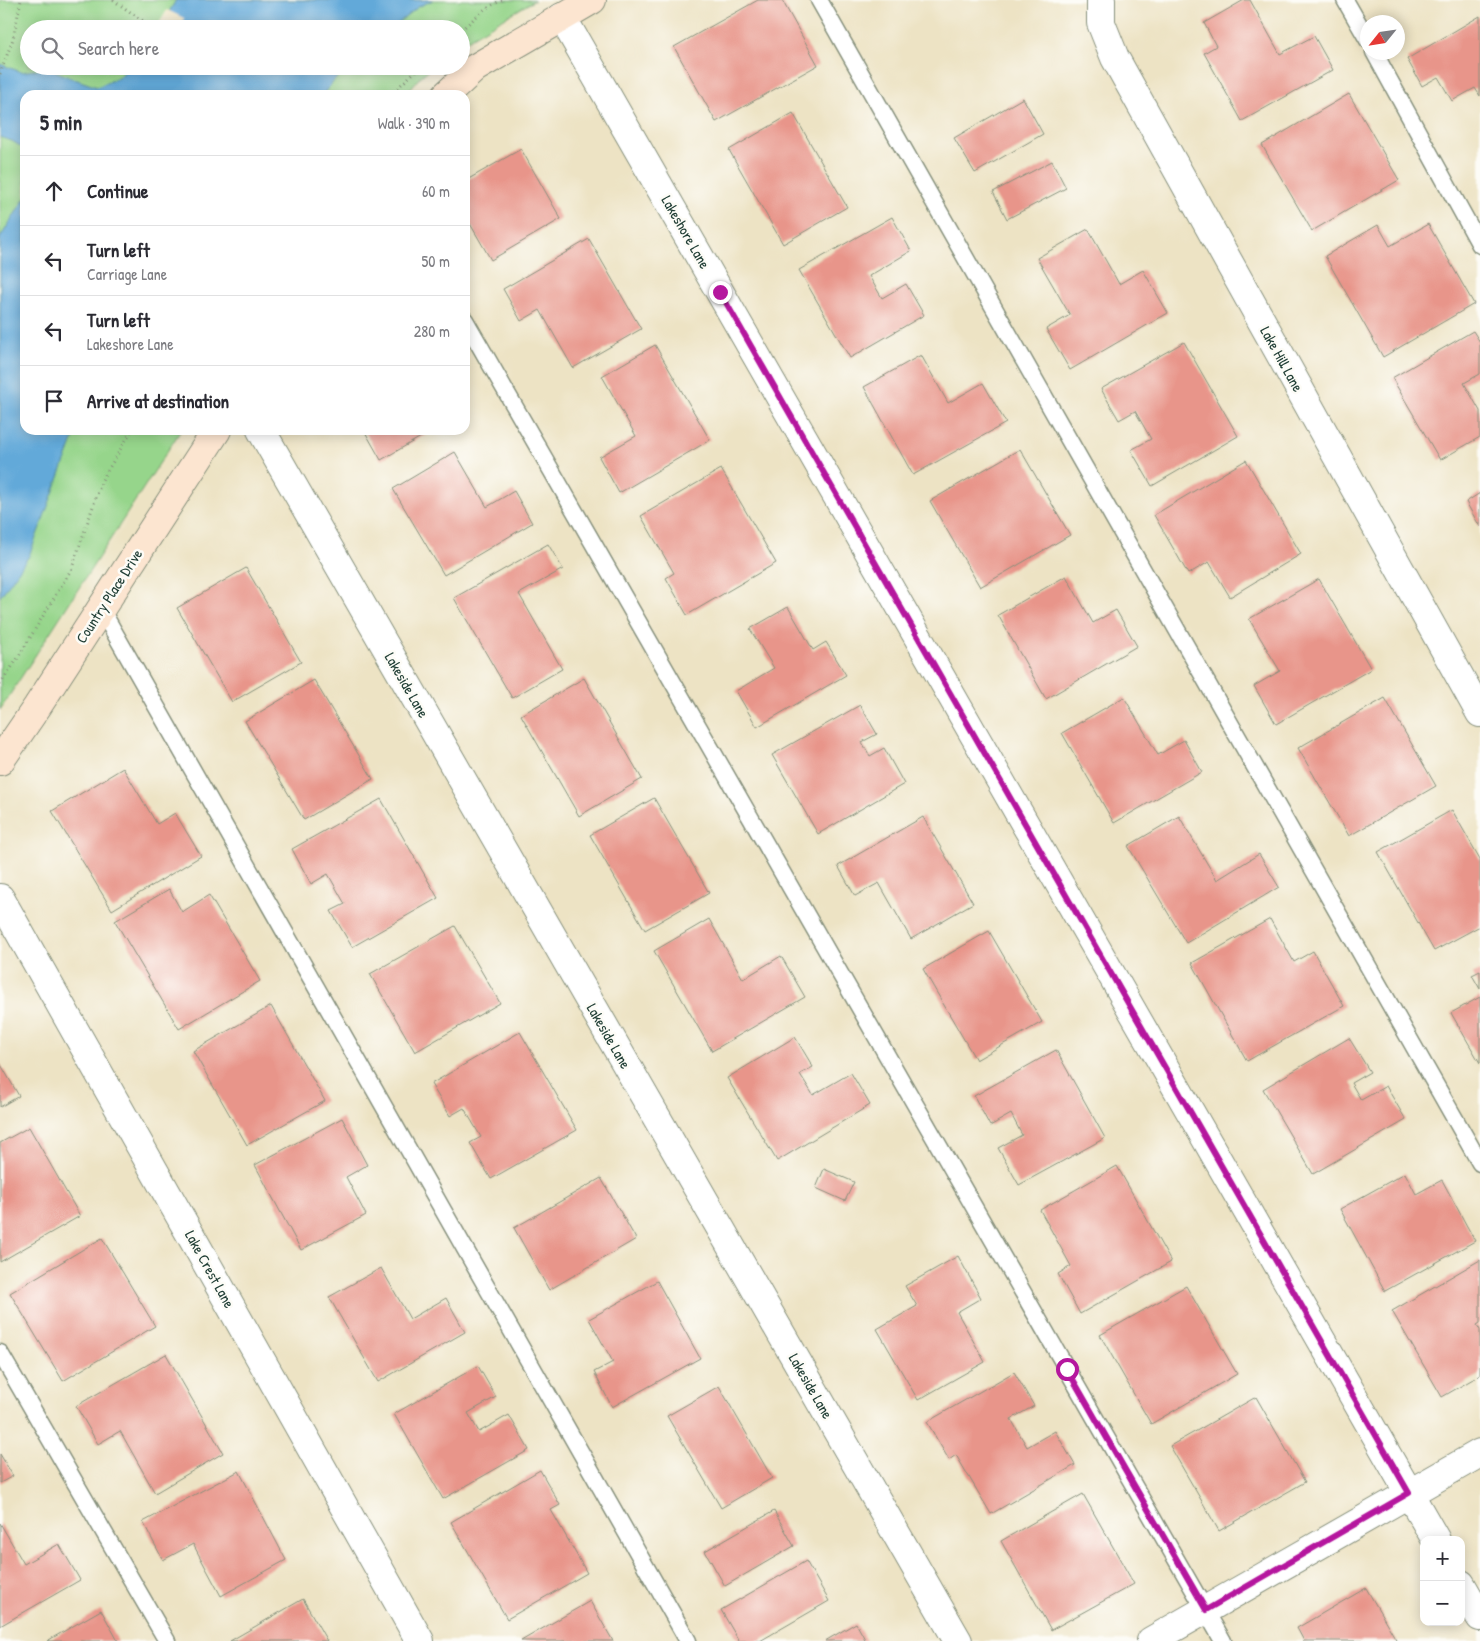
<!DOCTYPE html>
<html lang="en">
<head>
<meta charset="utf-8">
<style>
	:root { --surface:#fff; --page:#f2f2f3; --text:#2b2b33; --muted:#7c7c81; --line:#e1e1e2 }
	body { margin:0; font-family:"Patrick Hand",sans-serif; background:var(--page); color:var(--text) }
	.controls { position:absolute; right:15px; bottom:15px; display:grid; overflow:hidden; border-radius:10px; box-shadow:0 2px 12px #0003 }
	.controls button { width:45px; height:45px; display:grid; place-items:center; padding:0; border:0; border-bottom:1px solid var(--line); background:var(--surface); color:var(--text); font:25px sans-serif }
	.compass { position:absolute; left:1360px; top:15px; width:45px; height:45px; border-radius:50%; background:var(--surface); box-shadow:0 2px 12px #0003; rotate:240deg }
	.stop { position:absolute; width:15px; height:15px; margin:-11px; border:4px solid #b5179e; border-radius:50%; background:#fff }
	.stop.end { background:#b5179e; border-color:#fff; box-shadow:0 1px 5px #0008 }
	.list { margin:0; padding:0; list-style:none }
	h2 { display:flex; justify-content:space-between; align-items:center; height:65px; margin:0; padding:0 20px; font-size:21px }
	h2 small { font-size:16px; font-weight:400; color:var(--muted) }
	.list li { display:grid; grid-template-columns:32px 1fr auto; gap:15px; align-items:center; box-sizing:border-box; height:70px; padding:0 20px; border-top:1px solid var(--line) }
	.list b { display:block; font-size:19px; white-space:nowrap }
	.list p { margin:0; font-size:16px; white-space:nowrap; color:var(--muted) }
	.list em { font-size:16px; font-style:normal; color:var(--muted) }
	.icon { flex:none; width:28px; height:28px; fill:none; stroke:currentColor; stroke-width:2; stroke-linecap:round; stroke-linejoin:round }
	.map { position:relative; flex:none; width:1480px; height:1641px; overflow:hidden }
	.search { position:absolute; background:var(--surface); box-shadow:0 2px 12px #0003; left:20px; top:20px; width:450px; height:55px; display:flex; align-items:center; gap:12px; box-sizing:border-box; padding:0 18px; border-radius:28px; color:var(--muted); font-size:19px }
	.panel { position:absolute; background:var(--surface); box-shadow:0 2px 12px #0003; left:20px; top:90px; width:450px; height:345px; border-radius:15px }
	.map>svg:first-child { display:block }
</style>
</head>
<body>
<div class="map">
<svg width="1480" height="1641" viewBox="0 0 1480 1641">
	<rect width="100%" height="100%" fill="#fdfcf7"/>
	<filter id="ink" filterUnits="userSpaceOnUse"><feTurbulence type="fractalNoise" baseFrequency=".02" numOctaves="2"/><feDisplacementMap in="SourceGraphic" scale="10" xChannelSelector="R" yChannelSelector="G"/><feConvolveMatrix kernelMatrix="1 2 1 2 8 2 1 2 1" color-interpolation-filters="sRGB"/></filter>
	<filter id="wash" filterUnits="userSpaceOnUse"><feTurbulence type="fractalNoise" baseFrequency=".0096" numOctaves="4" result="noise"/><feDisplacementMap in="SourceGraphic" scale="20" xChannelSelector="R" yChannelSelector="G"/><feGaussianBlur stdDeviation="1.12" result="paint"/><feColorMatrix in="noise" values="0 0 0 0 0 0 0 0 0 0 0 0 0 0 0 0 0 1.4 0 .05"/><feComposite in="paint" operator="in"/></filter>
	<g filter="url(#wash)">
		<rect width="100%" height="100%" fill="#ede3c4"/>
		<path fill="#96d58b" stroke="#5a8960" d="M0 0H535L472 37 461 45V29H29V66H434L421 76 405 95H25V430H181L0 710Z"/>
		<path fill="#62a9d9" stroke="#407386" d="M176 0H433L418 7 391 29H159Z
			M0 64 21 72 48 68 69 77 97 87 120 77 129 66H347L322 95H25V149L12 141 0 137Z
			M25 198V430H77L29 556 0 597V238Z"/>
		<path fill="#ede3c4" d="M167 10 184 18 181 29H156Z"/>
		<g id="blocks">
			<path fill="#e8958a" d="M758 0H782L818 65 716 122 674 47Z
				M1244 0H1250L1280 54 1314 36 1333 70 1242 121 1204 53 1216 46 1204 23Z
				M1480 16V96L1475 88 1452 101 1438 77 1422 86 1407 59Z
				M1349 94 1399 180 1312 231 1262 145Z
				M1023 98 1043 134 975 173 954 138Z
				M793 113 847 207 783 244 729 150Z
				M521 149 561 219 491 260 465 215V181Z
				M1052 161 1066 188 1007 219 993 192Z
				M892 217 911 251 869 276 882 298 906 284 924 315 850 358 799 270Z
				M1428 224 1474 304 1383 357 1325 256 1378 225 1390 246Z
				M1088 229 1119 284 1143 270 1168 313 1070 370 1046 329 1070 315 1037 258Z
				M589 239 641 329 573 368 540 310 521 321 503 289Z
				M1473 331 1480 342V374L1464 383 1480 411V437L1440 460 1392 378Z
				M1184 342 1238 436 1152 486 1131 450 1151 439 1135 411 1119 420 1101 389Z
				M655 345 710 440 619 493 599 457 636 436 602 376Z
				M921 355 948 403 983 383 1006 423 913 475 864 387Z
				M364 430H433L381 460Z
				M1020 449 1070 535 980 587 930 501Z
				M455 452 487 507 514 491 532 523 444 575 393 489Z
				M1246 460 1301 554 1230 597 1209 562 1188 574 1154 515Z
				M721 469 776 563 687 615 666 578 674 573 641 516Z
				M1480 493V527L1466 502Z
				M548 544 563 569 519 594 562 669 512 698 454 598Z
				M246 568 301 662 232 702 177 608Z
				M1066 576 1093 623 1116 610 1137 646 1046 699 998 615Z
				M1319 579 1371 669 1276 724 1254 686 1280 671 1249 619Z
				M788 607 813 650 826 642 846 675 757 727 736 691 774 668 750 629Z
				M584 678 642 779 579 816 521 715Z
				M314 680 373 779 304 820 245 721Z
				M1124 697 1158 755 1184 740 1202 772 1114 823 1062 733Z
				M1385 698 1436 786 1349 836 1298 748Z
				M860 705 877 734 862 742 870 756 884 748 904 784 818 834 772 755Z
				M123 768 157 824 175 813 201 856 112 910 52 811Z
				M654 798 709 893 645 930 590 835Z
				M381 799 438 898 352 947 331 911 345 904 328 874 311 884 292 849Z
				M1452 810 1480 859V926L1434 951 1378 852Z
				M1179 816 1217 880 1259 854 1279 887 1186 943 1128 846Z
				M923 817 973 903 911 939 879 883 855 896 838 866Z
				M169 889 182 912 209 895 260 981 179 1029 115 921Z
				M709 919 743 979 781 956 805 997 712 1051 654 951Z
				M1270 919 1294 962 1313 951 1344 1006 1247 1061 1192 963Z
				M455 926 500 1003 415 1052 370 974Z
				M989 931 1042 1022 976 1060 923 969Z
				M1480 971V989L1472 975Z
				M1480 997V1063L1451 1013Z
				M271 1006 325 1101 247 1145 193 1051Z
				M520 1032 577 1130 491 1179 470 1143 481 1137 464 1108 450 1116 431 1084Z
				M795 1037 813 1067 800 1074 813 1095 851 1073 870 1105 777 1161 727 1078Z
				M1349 1038 1370 1072 1351 1083 1361 1100 1386 1086 1406 1120 1313 1174 1263 1089Z
				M1056 1050 1105 1138 1019 1185 998 1148 1022 1135 1011 1114 990 1126 974 1096Z
				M0 1063 19 1096 0 1107Z
				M342 1118 367 1165 346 1177 366 1215 301 1250 255 1165Z
				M29 1127 80 1216 0 1262V1143Z
				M1117 1166 1171 1262 1080 1314 1058 1274 1071 1266 1040 1210Z
				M824 1169 854 1182 845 1201 816 1188Z
				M1405 1173 1416 1194 1442 1180 1475 1241 1385 1291 1340 1209Z
				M601 1178 636 1239 549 1290 514 1228Z
				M102 1238 155 1326 63 1381 10 1293Z
				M958 1256 981 1298 957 1312 985 1362 918 1400 877 1329 917 1306 905 1286Z
				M1480 1260V1323L1477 1325 1480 1330V1375L1442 1397 1392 1311Z
				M381 1268 410 1319 446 1298 465 1332 378 1382 329 1297Z
				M657 1281 700 1358 612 1407 594 1372 613 1362 589 1319Z
				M1186 1286 1237 1374 1151 1424 1100 1335Z
				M166 1354 223 1453 155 1493 120 1431 98 1444 76 1406Z
				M478 1366 496 1397 468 1413 479 1432 509 1415 529 1450 443 1499 394 1414Z
				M1014 1372 1034 1406 1011 1419 1027 1447 1055 1431 1075 1465 991 1514 956 1455 949 1460 927 1422Z
				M719 1386 772 1478 721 1508 667 1416Z
				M1256 1397 1305 1482 1219 1531 1170 1446Z
				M0 1454 13 1476 0 1483Z
				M540 1470 560 1505 551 1510 587 1573 507 1619 451 1522Z
				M239 1471 286 1560 221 1596 193 1544 163 1560 143 1522Z
				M1083 1494 1134 1584 1051 1630 1001 1541Z
				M774 1511 794 1546 725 1586 705 1551Z
				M0 1523 24 1564 59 1544 80 1580 0 1626Z
				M806 1561 829 1601 760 1641H739L721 1610Z
				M1366 1588 1397 1641H1304L1297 1628Z
				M303 1599 327 1641H230Z
				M590 1601 613 1641H521Z
				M101 1610 118 1641H47Z
				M856 1623 866 1641H825Z"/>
		</g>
	</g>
	<g filter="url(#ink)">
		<use href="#blocks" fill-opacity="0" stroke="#86907c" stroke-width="1"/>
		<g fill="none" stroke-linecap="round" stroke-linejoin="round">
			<g stroke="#86907c" stroke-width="19">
				<path id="lane" d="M819 0 1480 1163
					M1345 0 1368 40
					M1374 52 1480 245
					M465 320 1223 1641
					M101 609 688 1641
					M0 1353 167 1641"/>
			</g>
			<g stroke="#86907c" stroke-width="30">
				<path id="street" d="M1101 0V23L1115 58 1480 713
					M562 17 1436 1540
					M261 430 958 1641
					M0 898 420 1641
					M1461 1584 1480 1617
					M1151 1641 1480 1453"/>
			</g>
			<g stroke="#86907c" stroke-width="30">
				<path id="secondary" d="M446 95 475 68 592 0
					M0 761 37 707 217 430"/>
			</g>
			<path stroke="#86907c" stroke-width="3" stroke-dasharray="1 4" stroke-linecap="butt" d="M113 0 146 23
				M461 30 485 9 502 0
				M0 74 13 39 21 0
				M390 95 421 66
				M0 684 16 661 72 568 102 480 132 430"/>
			<use href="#lane" stroke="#fff" stroke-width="16"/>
			<use href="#street" stroke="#fff" stroke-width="28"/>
			<use href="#secondary" stroke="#fce5d0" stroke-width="28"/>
		</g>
	</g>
	<g fill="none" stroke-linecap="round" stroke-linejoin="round" filter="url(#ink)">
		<path stroke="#b5179e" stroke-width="6" d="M720 292 1409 1493 1206 1610 1067 1369"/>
	</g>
	<g text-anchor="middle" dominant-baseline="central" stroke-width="5" stroke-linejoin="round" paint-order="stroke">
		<g font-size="15" fill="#1f3d34" stroke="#fdfcf7">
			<text transform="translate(686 232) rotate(60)">Lakeshore Lane</text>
			<text transform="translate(1282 359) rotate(61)">Lake Hill Lane</text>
			<text transform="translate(109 596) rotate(-57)">Country Place Drive</text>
			<text transform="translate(407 685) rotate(60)">Lakeside Lane</text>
			<text transform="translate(609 1036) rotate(60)">Lakeside Lane</text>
			<text transform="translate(210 1269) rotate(61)">Lake Crest Lane</text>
			<text transform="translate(811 1386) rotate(60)">Lakeside Lane</text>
		</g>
	</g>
</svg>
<div class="controls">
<button>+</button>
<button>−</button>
</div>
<svg class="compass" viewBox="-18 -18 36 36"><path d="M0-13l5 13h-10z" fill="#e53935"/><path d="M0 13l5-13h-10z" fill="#7c7c81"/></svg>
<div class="stop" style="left:1067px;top:1369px"></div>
<div class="stop end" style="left:720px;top:292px"></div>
<div class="search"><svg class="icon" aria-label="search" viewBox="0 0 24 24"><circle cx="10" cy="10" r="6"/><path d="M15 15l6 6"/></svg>Search here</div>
<section class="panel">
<h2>5 min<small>Walk · 390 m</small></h2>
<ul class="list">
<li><svg class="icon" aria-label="ahead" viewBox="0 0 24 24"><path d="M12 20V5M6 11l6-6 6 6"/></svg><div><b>Continue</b></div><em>60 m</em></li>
<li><svg class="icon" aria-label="left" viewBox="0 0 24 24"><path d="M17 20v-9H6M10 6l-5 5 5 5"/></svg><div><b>Turn left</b><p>Carriage Lane</p></div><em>50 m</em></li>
<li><svg class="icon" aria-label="left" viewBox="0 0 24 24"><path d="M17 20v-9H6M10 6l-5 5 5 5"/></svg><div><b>Turn left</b><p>Lakeshore Lane</p></div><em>280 m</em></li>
<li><svg class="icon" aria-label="arrive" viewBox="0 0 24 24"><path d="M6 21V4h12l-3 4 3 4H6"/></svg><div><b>Arrive at destination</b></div></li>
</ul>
</section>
</div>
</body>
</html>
